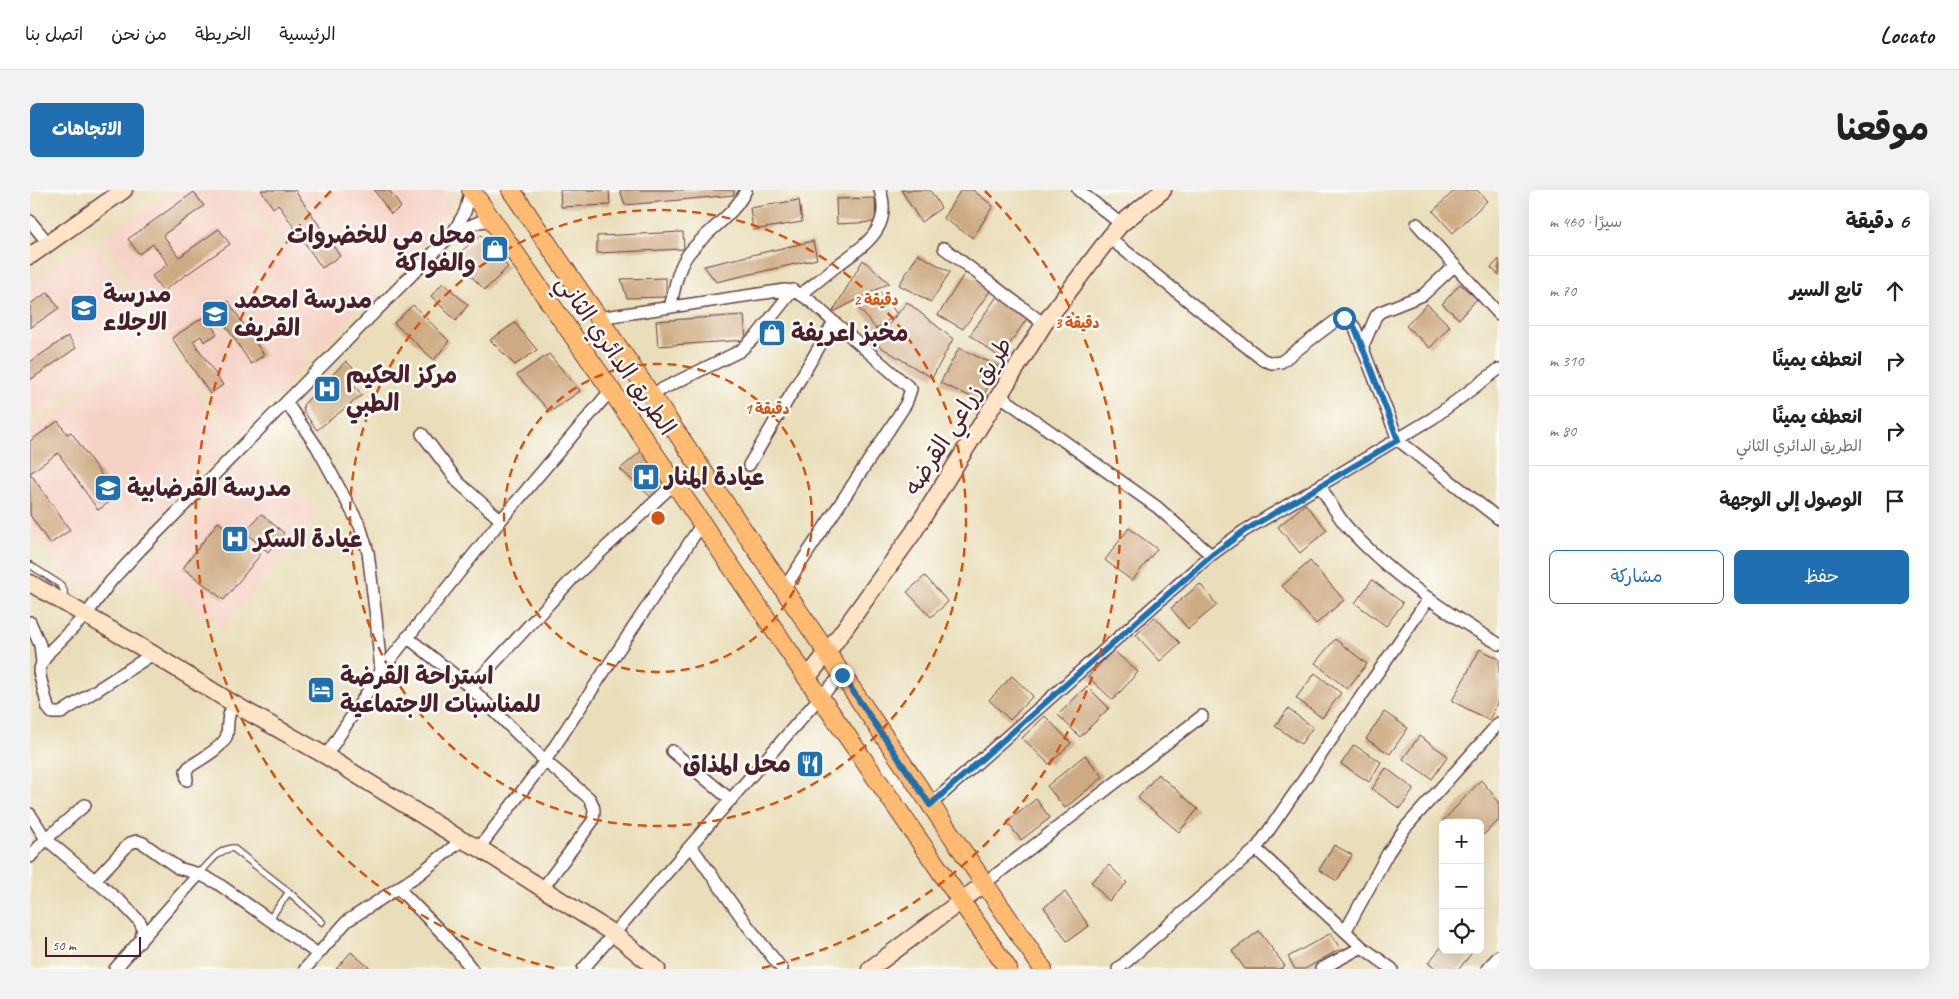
<!DOCTYPE html>
<html lang="ar">
<head>
<meta charset="utf-8">
<style>
	:root { --surface:#fff; --page:#f2f2f2; --text:#222; --muted:#767676; --line:#e0e0e0; --accent:#1f6fb2 }
	body { margin:0; font-family:Caveat,"Playpen Sans Arabic",sans-serif; background:var(--page); color:var(--text); direction:rtl }
	.controls { position:absolute; right:15px; bottom:15px; display:grid; overflow:hidden; border-radius:8px; box-shadow:0 5px 20px #0002 }
	.controls button { width:45px; height:45px; display:grid; place-items:center; padding:0; border:0; border-bottom:1px solid var(--line); background:var(--surface); color:var(--text); font:25px sans-serif }
	.scale { position:absolute; left:15px; bottom:12px; width:96px; box-sizing:border-box; padding-left:5px; border:2px solid #4a1f2b; border-top:0; font-size:14px; line-height:18px; white-space:nowrap; color:#4a1f2b; -webkit-text-stroke:4px #fdfcf7; paint-order:stroke }
	.stop { position:absolute; width:15px; height:15px; margin:-11px; border:4px solid #1f6fb2; border-radius:50%; background:#fff }
	.stop.end { background:#1f6fb2; border-color:#fff; box-shadow:0 1px 5px #0008 }
	.list { margin:0; padding:0; list-style:none }
	h2 { display:flex; justify-content:space-between; align-items:center; height:65px; margin:0; padding:0 20px; font-size:21px }
	h2 small { font-size:16px; font-weight:400; color:var(--muted) }
	.list li { display:grid; grid-template-columns:32px 1fr auto; gap:15px; align-items:center; box-sizing:border-box; height:70px; padding:0 20px; border-top:1px solid var(--line) }
	.list b { display:block; font-size:19px; white-space:nowrap }
	.list p { margin:0; font-size:16px; white-space:nowrap; color:var(--muted) }
	.list em { font-size:16px; font-style:normal; color:var(--muted) }
	.actions { display:flex; gap:10px; padding:15px 20px }
	.actions a { flex:1; padding:11px 0; border:1px solid var(--accent); border-radius:8px; text-align:center; font-size:18px; color:var(--accent) }
	.actions .main { background:var(--accent); color:#fff }
	.icon { flex:none; width:28px; height:28px; fill:none; stroke:currentColor; stroke-width:2; stroke-linecap:round; stroke-linejoin:round }
	.map { position:relative; flex:none; width:1469px; height:779px; overflow:hidden; direction:ltr; border-radius:8px }
	header { display:flex; align-items:center; gap:30px; box-sizing:border-box; height:70px; padding:0 25px; background:var(--surface); border-bottom:1px solid var(--line) }
	header strong { font-size:24px }
	nav { display:flex; gap:28px; margin-inline-start:auto; font-size:18px }
	.intro { display:flex; align-items:center; justify-content:space-between; box-sizing:border-box; height:120px; padding:0 30px }
	h1 { margin:0; font-size:35px }
	.button { padding:12px 22px; border-radius:8px; background:var(--accent); color:#fff; font-size:18px; font-weight:700 }
	main { display:flex; gap:30px; padding:0 30px }
	aside { flex:1; background:var(--surface); border-radius:8px; box-shadow:0 5px 20px #0002 }
	.map>svg:first-child { display:block }
</style>
</head>
<body>
<header>
<strong>Locato</strong>
<nav><a>الرئيسية</a><a>الخريطة</a><a>من نحن</a><a>اتصل بنا</a></nav>
</header>
<div class="intro"><h1>موقعنا</h1><a class="button">الاتجاهات</a></div>
<main>
<aside>
<h2>6 دقيقة<small>سيرًا · 460 m</small></h2>
<ul class="list">
<li><svg class="icon" aria-label="ahead" viewBox="0 0 24 24"><path d="M12 20V5M6 11l6-6 6 6"/></svg><div><b>تابع السير</b></div><em>70 m</em></li>
<li><svg class="icon" aria-label="right" viewBox="0 0 24 24"><path d="M7 20v-9h11M14 6l5 5-5 5"/></svg><div><b>انعطف يمينًا</b></div><em>310 m</em></li>
<li><svg class="icon" aria-label="right" viewBox="0 0 24 24"><path d="M7 20v-9h11M14 6l5 5-5 5"/></svg><div><b>انعطف يمينًا</b><p>الطريق الدائري الثاني</p></div><em>80 m</em></li>
<li><svg class="icon" aria-label="arrive" viewBox="0 0 24 24"><path d="M6 21V4h12l-3 4 3 4H6"/></svg><div><b>الوصول إلى الوجهة</b></div></li>
</ul>
<div class="actions"><a class="main">حفظ</a><a>مشاركة</a></div>
</aside>
<div class="map">
<svg width="1469" height="779" viewBox="0 0 1469 779">
	<rect width="100%" height="100%" fill="#fdfcf7"/>
	<filter id="ink" filterUnits="userSpaceOnUse"><feTurbulence type="fractalNoise" baseFrequency=".02" numOctaves="2"/><feDisplacementMap in="SourceGraphic" scale="10" xChannelSelector="R" yChannelSelector="G"/><feConvolveMatrix kernelMatrix="1 2 1 2 8 2 1 2 1" color-interpolation-filters="sRGB"/></filter>
	<filter id="wash" filterUnits="userSpaceOnUse"><feTurbulence type="fractalNoise" baseFrequency=".0096" numOctaves="4" result="noise"/><feDisplacementMap in="SourceGraphic" scale="20" xChannelSelector="R" yChannelSelector="G"/><feGaussianBlur stdDeviation="1.12" result="paint"/><feColorMatrix in="noise" values="0 0 0 0 0 0 0 0 0 0 0 0 0 0 0 0 0 1.4 0 .05"/><feComposite in="paint" operator="in"/></filter>
	<g filter="url(#wash)">
		<rect width="100%" height="100%" fill="#e9deb9"/>
		<path fill="#f6d2c5" d="M142 0H205L244 58 218 79 280 168 207 249 70 49Z
			M214 0H413L423 16 286 165 224 79 253 59Z
			M62 50 124 143 0 229V92Z
			M130 148 201 252 58 399 0 344V240Z
			M222 266 290 320 193 440 115 379Z"/>
		<g id="blocks">
			<path fill="#ceaa82" d="M231 0H265L310 66 292 78 248 14 243 18Z
				M344 0H359L371 17 361 24Z
				M530 0H579L580 15 531 17Z
				M590 0H704V5L595 15Z
				M871 0H900L911 18 891 32Z
				M931 0H943L963 16 943 48 913 28Z
				M1425 0H1447L1457 11 1423 43 1403 21Z
				M164 2 174 16 133 45 149 67 189 39 200 54 133 101 122 86 138 74 123 54 109 64 98 49Z
				M845 8 846 32 807 34 806 9Z
				M769 10 772 32 723 40 720 18Z
				M653 42 654 59 567 63V46Z
				M451 45 478 77 455 100 423 68Z
				M783 51 787 69 686 92 674 76Z
				M888 64 920 82 901 112 869 95Z
				M1469 69V85L1461 78Z
				M833 70 859 93 802 123Z
				M935 83 962 98 933 139 908 125Z
				M636 88V107L597 108 591 89Z
				M413 93 438 115 426 131 401 106Z
				M1430 94 1447 109 1429 129 1412 114Z
				M18 102 29 118 0 138V114Z
				M850 102 867 124 846 139 829 118Z
				M968 105 998 127 970 168 940 145Z
				M198 111 234 165 221 174 192 130 182 136 187 144 174 152 171 146 163 151 193 195 180 204 142 148Z
				M877 112 923 149 902 188 844 153Z
				M1397 114 1420 136 1400 158 1376 136Z
				M383 115 419 151 404 170 364 133Z
				M714 125 716 150 628 156 626 131Z
				M485 133 507 160 485 175 460 150Z
				M38 146 46 158 0 190V172Z
				M929 158 968 176 951 211 910 193Z
				M519 164 550 201 520 222 487 185Z
				M316 171 326 181 318 189 332 205 287 240 274 222 273 215Z
				M28 231 37 244 41 242 87 307 68 320 28 263 0 283 40 340 20 354 0 325V251Z
				M614 259 638 295 624 310 590 279Z
				M1275 314 1297 340 1270 363 1248 337Z
				M231 324 254 343 238 362 215 342Z
				M188 332 230 365 194 410 153 378Z
				M1099 338 1127 359 1102 391 1075 370Z
				M1280 371 1314 410 1286 434 1252 396Z
				M895 386 918 412 901 427 877 402Z
				M1342 390 1373 413 1356 436 1325 413Z
				M1170 394 1187 415 1158 439 1141 418Z
				M1125 427 1150 453 1130 471 1106 445Z
				M1305 449 1337 474 1317 499 1285 473Z
				M1450 459 1469 469V511L1459 530 1422 511Z
				M1083 460 1108 482 1083 510 1058 487Z
				M1285 483 1311 503 1292 528 1266 508Z
				M982 486 1003 506 980 530 959 510Z
				M1057 496 1079 518 1050 547 1028 525Z
				M1258 519 1283 537 1271 554 1245 536Z
				M1354 522 1378 538 1360 564 1336 549Z
				M1015 526 1041 553 1019 574 992 548Z
				M1389 546 1418 566 1402 589 1373 569Z
				M1324 555 1351 572 1339 592 1311 574Z
				M1055 565 1073 587 1035 618 1017 596Z
				M1356 578 1384 599 1370 619 1342 599Z
				M1128 584 1168 619 1149 642 1108 608Z
				M1451 590 1469 612V630L1450 648V633L1412 632Z
				M1006 609 1020 628 991 650 977 632Z
				M1304 655 1322 665 1307 691 1289 680Z
				M1079 675 1097 693 1079 711 1061 692Z
				M1035 702 1059 736 1037 751 1014 717Z
				M1229 741 1255 776 1251 779H1215L1202 761Z
				M1301 743 1310 759 1275 779H1265L1258 767Z
				M1413 755V760H1444L1429 779H1406L1398 773Z
				M321 762 341 779H306Z"/>
		</g>
	</g>
	<g filter="url(#ink)">
		<use href="#blocks" fill-opacity="0" stroke="#623c40" stroke-width="1"/>
		<g fill="none" stroke-linecap="round" stroke-linejoin="round">
			<g stroke="#623c40" stroke-width="8">
				<path id="lane" d="M0 375 31 395 34 401V410
					M169 684C179 674 188 659 203 658L259 702 292 732
					M239 730 259 702"/>
			</g>
			<g stroke="#623c40" stroke-width="14">
				<path id="street" d="M1048 0 1091 34
					M0 31 18 53
					M1387 34 1469 124
					M425 42 449 32 462 30
					M1079 48 1233 170 1242 173 1251 172 1308 129C1317 128 1320 131 1325 138L1368 250 1469 329
					M914 58 1014 134
					M771 104C784 95 796 84 808 75 834 55 863 39 850 0
					M640 117C645 99 647 78 659 63 676 41 704 26 716 0
					M568 128 755 100C775 101 789 120 804 132
					M1332 158 1346 126 1350 122 1393 105 1424 76
					M620 205 710 161 728 144 763 100
					M969 205 1127 317 1181 365
					M256 212 287 257 330 336 338 362 346 428 351 481 296 566
					M392 244 429 293 471 330
					M719 275 804 132 881 199 876 214 753 400
					M1290 296C1299 310 1307 326 1318 338 1361 385 1414 422 1469 454
					M0 432 10 455 12 473
					M377 447 441 498 515 571 559 608C565 617 565 622 562 632L513 698
					M123 464 31 523H22L18 518 9 482 12 473 19 462 56 425 81 391 111 359 423 43 435 22 441 0
					M351 481 471 330 581 200
					M441 498 543 388 645 293
					M642 561 701 610
					M157 590 156 581 159 577C168 571 196 556 197 544 199 529 196 529 204 514
					M900 615 1181 365 1214 341 1403 228 1469 179
					M0 624 16 649 93 714 110 732 113 739 110 752
					M661 656 717 735 752 779
					M449 658 515 571 673 332
					M1226 659 1332 757 1362 779
					M0 667 16 649 55 615
					M64 691 100 653 107 651 113 653 148 678 169 684 187 693 288 764
					M954 694 1172 526
					M368 698 415 746 442 779
					M1316 740 1358 663 1375 638 1469 533
					M85 779 169 684
					M275 779 317 731 388 685 432 650
					M553 779 790 507 812 485
					M1088 779 1226 659 1399 408
					M1291 779 1332 757
					M1457 779 1469 766"/>
			</g>
			<g stroke="#623c40" stroke-width="19">
				<path id="secondary" d="M0 66 94 0
					M0 393 123 464 204 514 296 566 432 650 449 658 584 744 627 779
					M777 488 797 463 883 343 1014 134 1079 48 1091 34 1133 0
					M840 779 954 694"/>
			</g>
			<g stroke="#623c40" stroke-width="20">
				<path id="primary" d="M441 0 581 200 790 507 978 779
					M481 0 1013 779"/>
			</g>
			<use href="#lane" stroke="#fff" stroke-width="5.5"/>
			<use href="#street" stroke="#fff" stroke-width="11"/>
			<use href="#secondary" stroke="#ffe4c6" stroke-width="16"/>
			<use href="#primary" stroke="#ffbb71" stroke-width="18"/>
		</g>
	</g>
	<g fill="none" stroke-linecap="round" stroke-linejoin="round" filter="url(#ink)">
		<path stroke="#1f6fb2" stroke-width="6" d="M812 485 900 615 1181 366 1214 341 1368 250 1325 138 1320 131 1314 128"/>
	</g>
	<g fill="none" stroke="#d8530f" stroke-width="2.5" stroke-dasharray="9 6">
		<circle cx="628" cy="328" r="154"/>
		<circle cx="628" cy="328" r="308"/>
		<path d="M524 778A462 462 0 0 1 301 1M955 1A462 462 0 0 1 732 778"/>
	</g>
	<defs>
		<g id="shop-square" transform="scale(1.4375)"><rect x="-9" y="-9" width="18" height="18" rx="4" fill="#1f6fb2" stroke="#fdfcf7"/><path d="M-5-2.5h2.3a2.7 3.5 0 0 1 5.4 0H5L5.5 6h-11ZM-1.5-2.5h3a1.5 2.3 0 0 0-3 0Z" fill="#fff"/></g>
		<g id="school-square" transform="scale(1.4375)"><rect x="-9" y="-9" width="18" height="18" rx="4" fill="#1f6fb2" stroke="#fdfcf7"/><path d="M0-5L7-2L0 1L-7-2ZM-4 1L0 2.5L4 1V4Q0 6-4 4Z" fill="#fff"/></g>
		<g id="hospital-square" transform="scale(1.4375)"><rect x="-9" y="-9" width="18" height="18" rx="4" fill="#1f6fb2" stroke="#fdfcf7"/><path d="M-5-5h3v3.5h4V-5h3V5h-3V1.5h-4V5h-3Z" fill="#fff"/></g>
		<g id="hotel-square" transform="scale(1.4375)"><rect x="-9" y="-9" width="18" height="18" rx="4" fill="#1f6fb2" stroke="#fdfcf7"/><path d="M-6-4.5h1.5V1H6V5H4.5V3h-9V5H-6ZM-4 0a1.8 1.8 0 1 1 3.6 0ZM.5 0V-2.5h3Q6-2.5 6 0Z" fill="#fff"/></g>
		<g id="restaurant-square" transform="scale(1.4375)"><rect x="-9" y="-9" width="18" height="18" rx="4" fill="#1f6fb2" stroke="#fdfcf7"/><path d="M-5-6h1v4h1v-4h1v4h1v-4h1v5L-1.5 .5V6h-2V.5L-5-1ZM5-6V6H3V1.5H1.5Q1.5-4 5-6Z" fill="#fff"/></g>
	</defs>
	<g fill-rule="evenodd">
		<use href="#shop-square" x="465" y="59"/>
		<use href="#school-square" x="54" y="118"/>
		<use href="#school-square" x="185" y="124"/>
		<use href="#shop-square" x="742" y="143"/>
		<use href="#hospital-square" x="297" y="199"/>
		<use href="#hospital-square" x="616" y="287"/>
		<use href="#school-square" x="78" y="298"/>
		<use href="#hospital-square" x="205" y="349"/>
		<use href="#hotel-square" x="291" y="500"/>
		<use href="#restaurant-square" x="780" y="574"/>
	</g>
	<g text-anchor="middle" dominant-baseline="central" stroke-width="5" stroke-linejoin="round" paint-order="stroke">
		<g font-size="24" font-weight="bold" fill="#4a1f2b" stroke="#fdfcf7" text-anchor="start">
			<text x="446" y="45" text-anchor="end">محل مي للخضروات<tspan x="446" dy="28">والفواكه</tspan></text>
			<text x="73" y="104">مدرسة<tspan x="73" dy="28">الاجلاء</tspan></text>
			<text x="204" y="110">مدرسة امحمد<tspan x="204" dy="28">القريف</tspan></text>
			<text x="761" y="143">مخبز اعريفة</text>
			<text x="316" y="185">مركز الحكيم<tspan x="316" dy="28">الطبي</tspan></text>
			<text x="635" y="287">عيادة المنار</text>
			<text x="97" y="298">مدرسة القرضابية</text>
			<text x="224" y="349">عيادة السكر</text>
			<text x="310" y="486">استراحة القرضة<tspan x="310" dy="28">للمناسبات الاجتماعية</tspan></text>
			<text x="761" y="574" text-anchor="end">محل المذاق</text>
		</g>
		<g font-size="24" fill="#4a1f2b" stroke="#fdfcf7">
			<text transform="translate(586 165) rotate(55)">الطريق الدائري الثاني</text>
			<text transform="translate(928 226) rotate(-58)">طريق زراعي القرضه</text>
		</g>
	</g>
	<circle cx="628" cy="328" r="8" fill="#d8530f" stroke="#fdfcf7" stroke-width="2.5"/>
	<g font-size="15" text-anchor="middle" font-weight="bold" fill="#d8530f" stroke="#fdfcf7" stroke-width="5" stroke-linejoin="round" paint-order="stroke">
		<text x="846" y="115">2 دقيقة</text>
		<text x="1047" y="138">3 دقيقة</text>
		<text x="737" y="224">1 دقيقة</text>
	</g>
</svg>
<div class="controls">
<button>+</button>
<button>−</button>
<button><svg class="icon" aria-label="locate" viewBox="0 0 24 24"><circle cx="12" cy="12" r="6"/><path d="M12 2v4M12 18v4M2 12h4M18 12h4"/></svg></button>
</div>
<div class="scale">50 m</div>
<div class="stop" style="left:1314px;top:128px"></div>
<div class="stop end" style="left:812px;top:485px"></div>
</div>
</main>
</body>
</html>
